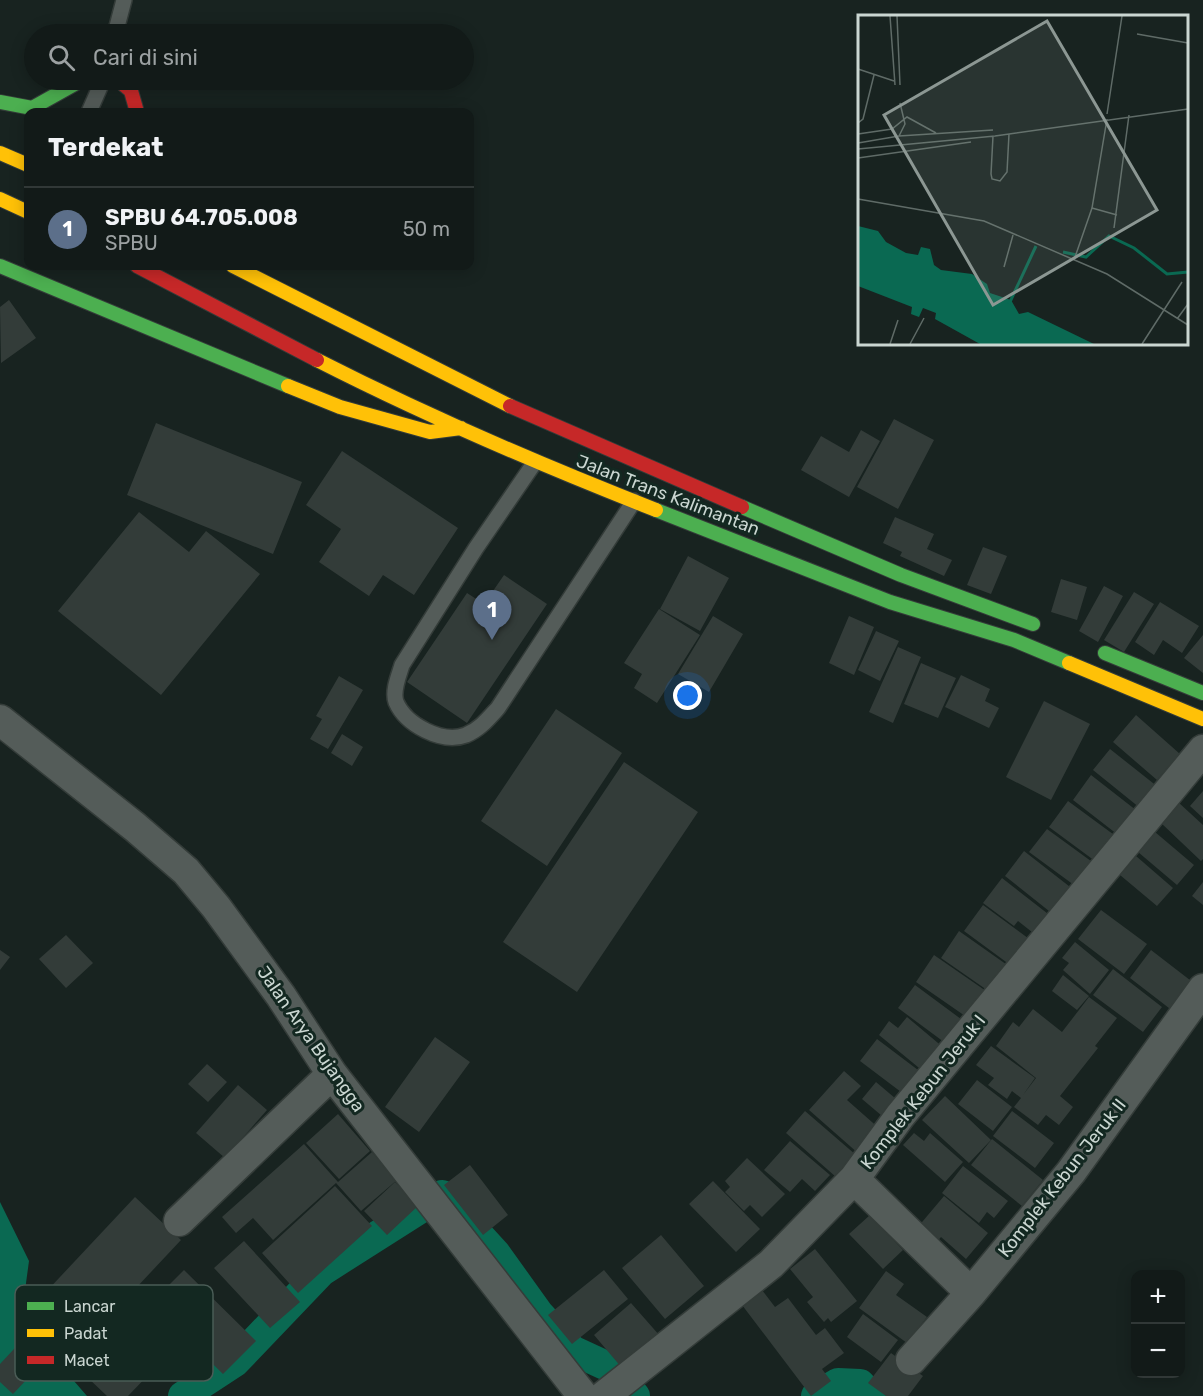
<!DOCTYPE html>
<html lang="id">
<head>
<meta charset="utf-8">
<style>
	:root { --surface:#121a18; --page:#1b2321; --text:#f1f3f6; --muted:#9ca1a2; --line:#313837; --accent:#8c9099 }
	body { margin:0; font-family:Rubik,sans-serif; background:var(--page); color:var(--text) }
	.controls { position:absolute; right:18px; bottom:18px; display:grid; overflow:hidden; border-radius:12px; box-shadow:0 3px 15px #0003 }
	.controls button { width:54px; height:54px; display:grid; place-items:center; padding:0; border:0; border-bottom:2px solid var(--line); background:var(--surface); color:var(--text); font:30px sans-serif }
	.you { position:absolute; left:688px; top:696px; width:21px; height:21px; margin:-15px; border:4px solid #fff; border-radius:50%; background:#1a73e8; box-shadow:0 0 0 9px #1a73e833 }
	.badge { display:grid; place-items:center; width:39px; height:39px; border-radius:50%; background:var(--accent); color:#fff; font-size:20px; font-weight:700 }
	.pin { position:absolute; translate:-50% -50px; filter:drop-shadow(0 2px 3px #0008) }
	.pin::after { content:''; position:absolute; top:32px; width:21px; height:18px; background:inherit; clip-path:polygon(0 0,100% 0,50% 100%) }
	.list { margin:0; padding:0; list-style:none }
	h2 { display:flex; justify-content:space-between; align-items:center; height:78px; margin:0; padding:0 24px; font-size:26px }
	h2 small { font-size:20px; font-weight:400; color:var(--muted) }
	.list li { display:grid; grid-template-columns:39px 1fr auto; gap:18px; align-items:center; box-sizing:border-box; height:84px; padding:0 24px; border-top:2px solid var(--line) }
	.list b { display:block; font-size:22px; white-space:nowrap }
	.list p { margin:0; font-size:20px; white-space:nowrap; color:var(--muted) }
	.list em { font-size:20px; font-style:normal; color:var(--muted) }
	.icon { flex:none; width:33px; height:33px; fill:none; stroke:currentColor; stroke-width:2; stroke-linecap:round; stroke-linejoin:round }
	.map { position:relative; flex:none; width:1203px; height:1396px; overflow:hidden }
	.search { position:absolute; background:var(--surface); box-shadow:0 3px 15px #0003; left:24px; top:24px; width:450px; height:66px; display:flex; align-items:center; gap:15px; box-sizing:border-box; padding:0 21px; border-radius:33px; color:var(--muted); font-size:22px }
	.panel { position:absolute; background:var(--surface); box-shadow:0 3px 15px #0003; left:24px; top:108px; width:450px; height:162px; border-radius:12px }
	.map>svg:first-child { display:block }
</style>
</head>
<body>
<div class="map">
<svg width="1203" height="1396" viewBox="0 0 1203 1396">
	<rect width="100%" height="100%" fill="#182320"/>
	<path fill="#0a6952" d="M0 1202 29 1261 21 1320 87 1396H0Z"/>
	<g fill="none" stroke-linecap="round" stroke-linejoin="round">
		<path stroke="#0a6952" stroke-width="30" d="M442 1195 496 1254 539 1314 572 1350 611 1368 635 1396
			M183 1396 235 1362 322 1271 421 1208
			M816 1396 838 1383 860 1384 871 1396"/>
	</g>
	<path fill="#333c39" d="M9 300 36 338 1 363 0 307Z
		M894 419 934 440 898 509 857 487Z
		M156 423 302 482 273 554 127 495Z
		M861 430 880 441 849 497 801 470 821 436 849 452Z
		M342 451 458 528 414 595 383 575 369 596 319 562 341 529 306 505Z
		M139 512 189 552 206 531 260 574 161 695 58 611Z
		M895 517 934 534 927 549 952 560 944 576 900 556 902 552 883 543Z
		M983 547 1007 556 991 594 967 585Z
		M688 556 729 578 700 631 660 609Z
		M504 575 547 604 467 723 407 682 467 593 484 604Z
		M1061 579 1087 587 1077 620 1051 612Z
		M1104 586 1123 596 1098 642 1079 631Z
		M1134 592 1154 604 1124 652 1104 640Z
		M1160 602 1199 626 1182 653 1163 640 1154 655 1135 642Z
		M659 609 700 635 657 703 634 688 642 674 624 663Z
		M713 616 743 634 709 692 678 674Z
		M849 616 874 627 854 675 829 663Z
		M876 631 899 641 880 681 858 670Z
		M1203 635V673L1184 658Z
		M898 647 921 657 893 723 869 712Z
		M921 663 956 678 938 718 904 704Z
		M961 675 990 689 985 701 999 708 989 728 945 707Z
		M339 676 363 690 328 749 310 739 322 719 316 716Z
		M1044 701 1090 724 1051 800 1006 777Z
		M556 709 622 753 547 866 481 821Z
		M1136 715 1180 754 1157 780 1113 742Z
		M342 734 363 747 352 766 331 753Z
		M1110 749 1163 791 1145 812 1093 770Z
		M624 762 698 812 577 992 503 942Z
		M1091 775 1141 814 1122 838 1073 800Z
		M1203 791V818L1190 806Z
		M1068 801 1121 840 1095 861 1049 827Z
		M1178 802 1203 825V859L1201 861 1160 822Z
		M1047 829 1095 864 1078 888 1029 852Z
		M1155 832 1194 865 1177 885 1138 852Z
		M1024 851 1074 890 1054 915 1005 876Z
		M1136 856 1173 888 1157 906 1120 875Z
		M1002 878 1052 917 1037 936 1018 921 1014 926 983 903Z
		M1203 882V905L1192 896Z
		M983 905 1036 944 1017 970 964 931Z
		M1101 910 1147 944 1124 974 1078 939Z
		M959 931 1010 967 997 997 941 958Z
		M66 935 93 963 66 988 39 959Z
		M1075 942 1109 970 1090 994 1063 970 1069 963 1062 958Z
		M0 950 10 957 0 970Z
		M1151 950 1199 987 1178 1015 1130 978Z
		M934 955 986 991 968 1018 916 982Z
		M1113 969 1162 1007 1143 1032 1093 995Z
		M1063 975 1089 996 1077 1010 1052 991Z
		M915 985 965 1022 948 1045 898 1008Z
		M1089 997 1117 1018 1095 1046 1098 1048 1060 1096 1073 1107 1059 1125 1046 1115 1038 1125 1014 1107 1021 1098 1012 1091 1007 1099 988 1085 994 1078 976 1065 991 1046 1035 1078 1023 1095 1036 1078 996 1046 1013 1022 1019 1027 1033 1009 1062 1032Z
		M907 1017 944 1048 924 1072 879 1035 889 1021 898 1028Z
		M435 1037 470 1062 419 1132 385 1107Z
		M877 1039 918 1070 901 1092 860 1061Z
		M207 1064 227 1082 208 1102 188 1084Z
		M844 1071 861 1086 847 1100 881 1130 859 1154 809 1110Z
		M977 1080 1012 1107 993 1131 958 1104Z
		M876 1082 902 1104 888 1121 862 1099Z
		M238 1085 267 1110 225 1158 196 1133Z
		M945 1096 991 1140 969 1163 922 1120Z
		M805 1111 856 1155 836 1177 786 1133Z
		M1012 1111 1054 1143 1035 1168 993 1136Z
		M338 1114 370 1151 339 1179 306 1143Z
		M914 1133 924 1141 930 1133 963 1162 945 1182 903 1145Z
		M992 1139 1043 1180 1022 1206 971 1165Z
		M790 1141 830 1175 815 1191 802 1179 790 1192 764 1170Z
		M304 1144 338 1182 372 1152 397 1180 361 1211 336 1183 273 1240 253 1218 236 1233 222 1217Z
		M747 1158 785 1194 762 1217 750 1205 744 1211 725 1192 730 1187 725 1181Z
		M470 1165 508 1215 483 1235 444 1185Z
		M963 1166 1008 1201 994 1218 987 1212 979 1223 942 1193Z
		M713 1181 760 1229 736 1252 689 1204Z
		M395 1182 418 1206 387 1235 364 1211Z
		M335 1186 372 1226 298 1293 262 1253Z
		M944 1196 988 1233 966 1259 941 1237 935 1244 917 1228Z
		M135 1197 181 1240 91 1336 45 1293Z
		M870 1215 903 1250 883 1269 849 1234Z
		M661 1235 704 1286 665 1319 622 1268Z
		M244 1241 300 1302 270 1328 214 1268Z
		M815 1249 857 1301 831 1322 828 1318 824 1322 807 1302 813 1297 790 1269Z
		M184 1270 256 1341 223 1374 151 1303Z
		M604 1270 628 1299 572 1344 548 1315Z
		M886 1271 904 1284 896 1295 927 1317 907 1343 859 1308Z
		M759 1286 775 1307 788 1298 816 1335 825 1328 844 1353 822 1369 831 1381 811 1396 739 1301Z
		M631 1303 660 1336 622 1368 594 1335Z
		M55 1305 77 1326 13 1394 0 1382V1364Z
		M149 1312 180 1342 128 1396H107L87 1377Z
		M863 1314 898 1340 881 1362 847 1337Z
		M891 1353 923 1376 908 1396H886L868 1383Z"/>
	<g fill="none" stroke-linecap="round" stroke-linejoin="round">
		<g stroke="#343c39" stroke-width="18">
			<path id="lane" d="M115 34 124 0
				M89 112 103 80
				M535 462 476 548 402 665C399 675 392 691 396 702 406 725 442 744 466 735 480 729 488 719 498 708L634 501"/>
		</g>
		<g stroke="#343c39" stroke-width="33">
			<path id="street" d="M0 720 135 827 186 871 216 907 281 996 332 1074 583 1396
				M854 1179 971 1293
				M179 1221 332 1074
				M911 1360 971 1293 1071 1172 1203 989
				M604 1396 771 1264 854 1179 900 1116 1203 750"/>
		</g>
		<g stroke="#343c39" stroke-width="16">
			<path id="fast" d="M0 102 32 108 82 80
				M0 266 288 386
				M742 507 901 575 1033 624
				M656 510 890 602 1014 640 1069 663
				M1105 653 1203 693"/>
		</g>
		<g stroke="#343c39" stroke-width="16">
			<path id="slow" d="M0 153 28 165
				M0 199 28 212
				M233 266 510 406
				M317 360C427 416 541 465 656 510
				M288 386 340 407 430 432 461 428
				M1069 663 1203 719"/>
		</g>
		<g stroke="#343c39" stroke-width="16">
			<path id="jam" d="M118 80 131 91 137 112
				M137 266 317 360
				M510 406 742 507"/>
		</g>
		<use href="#lane" stroke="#545c59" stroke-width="15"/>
		<use href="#street" stroke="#545c59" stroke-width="30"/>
		<use href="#fast" stroke="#4caf50" stroke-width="14"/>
		<use href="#slow" stroke="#ffc107" stroke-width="14"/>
		<use href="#jam" stroke="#c62828" stroke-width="14"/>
	</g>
	<g text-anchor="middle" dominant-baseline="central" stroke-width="6" stroke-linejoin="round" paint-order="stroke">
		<g font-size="18" fill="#cad6d1" stroke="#132821">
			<text transform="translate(668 495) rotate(21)">Jalan Trans Kalimantan</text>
			<text transform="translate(311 1039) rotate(55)">Jalan Arya Bujangga</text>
			<text transform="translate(923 1092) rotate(-52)">Komplek Kebun Jeruk I</text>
			<text transform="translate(1062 1178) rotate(-52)">Komplek Kebun Jeruk II</text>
		</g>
	</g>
	<g transform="translate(858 15)">
		<rect width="330" height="330" fill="#182320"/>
		<path d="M0 211 20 216 28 227 48 238 60 240 63 232 72 234 76 250 83 255 114 259 129 269 132 278 153 285 161 299 170 297 236 329H122L77 304 78 298 65 293 61 302 53 299 54 292 0 271Z" fill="#0a6952"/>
		<path fill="none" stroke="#0a6952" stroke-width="3" d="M205 237 228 242 251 221 276 233 309 259 330 257M151 289 178 231"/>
		<path fill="none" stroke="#5f6b67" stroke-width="1.5" d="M32 1 37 70M39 1 42 70M279 19 330 28M0 54 36 66M249 99 264 1M0 108 5 104 16 60M0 119 34 114 49 102 78 118M41 121 47 109 42 88M135 121 133 159 134 164 142 166 149 157 151 119M0 128 41 121 135 115M0 134 137 121 330 94M0 143 113 127M0 184 126 206 249 259 330 310M234 193 259 200M256 213 271 100M216 245 234 193 249 104M146 252 155 220M319 304 330 289M32 329 40 305M52 329 66 303M284 329 324 267"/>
		<path fill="#8c9793" fill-opacity="0.15" stroke="#8c9793" stroke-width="3" d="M189 6 299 195 135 290 26 100Z"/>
		<rect width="330" height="330" fill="none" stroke="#cad6d1" stroke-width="3"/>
	</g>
	<rect x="15" y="1285" width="198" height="96" rx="9" fill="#132821" stroke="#4a5c56" stroke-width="1.5"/>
	<rect x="27" y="1302" width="27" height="8" fill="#4caf50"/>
	<rect x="27" y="1329" width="27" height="8" fill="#ffc107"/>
	<rect x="27" y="1356" width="27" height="8" fill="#c62828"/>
	<g font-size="16" fill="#cad6d1">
		<text x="64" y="1312">Lancar</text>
		<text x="64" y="1339">Padat</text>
		<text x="64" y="1366">Macet</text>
	</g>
</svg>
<div class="controls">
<button>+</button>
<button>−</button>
</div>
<div class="you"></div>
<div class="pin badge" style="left:492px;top:640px;background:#5c6f8a">1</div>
<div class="search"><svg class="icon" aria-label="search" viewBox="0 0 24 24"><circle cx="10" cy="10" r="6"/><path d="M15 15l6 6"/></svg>Cari di sini</div>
<section class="panel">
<h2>Terdekat<small></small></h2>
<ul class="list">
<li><span class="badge" style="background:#5c6f8a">1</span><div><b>SPBU 64.705.008</b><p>SPBU</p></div><em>50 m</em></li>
</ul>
</section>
</div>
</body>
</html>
